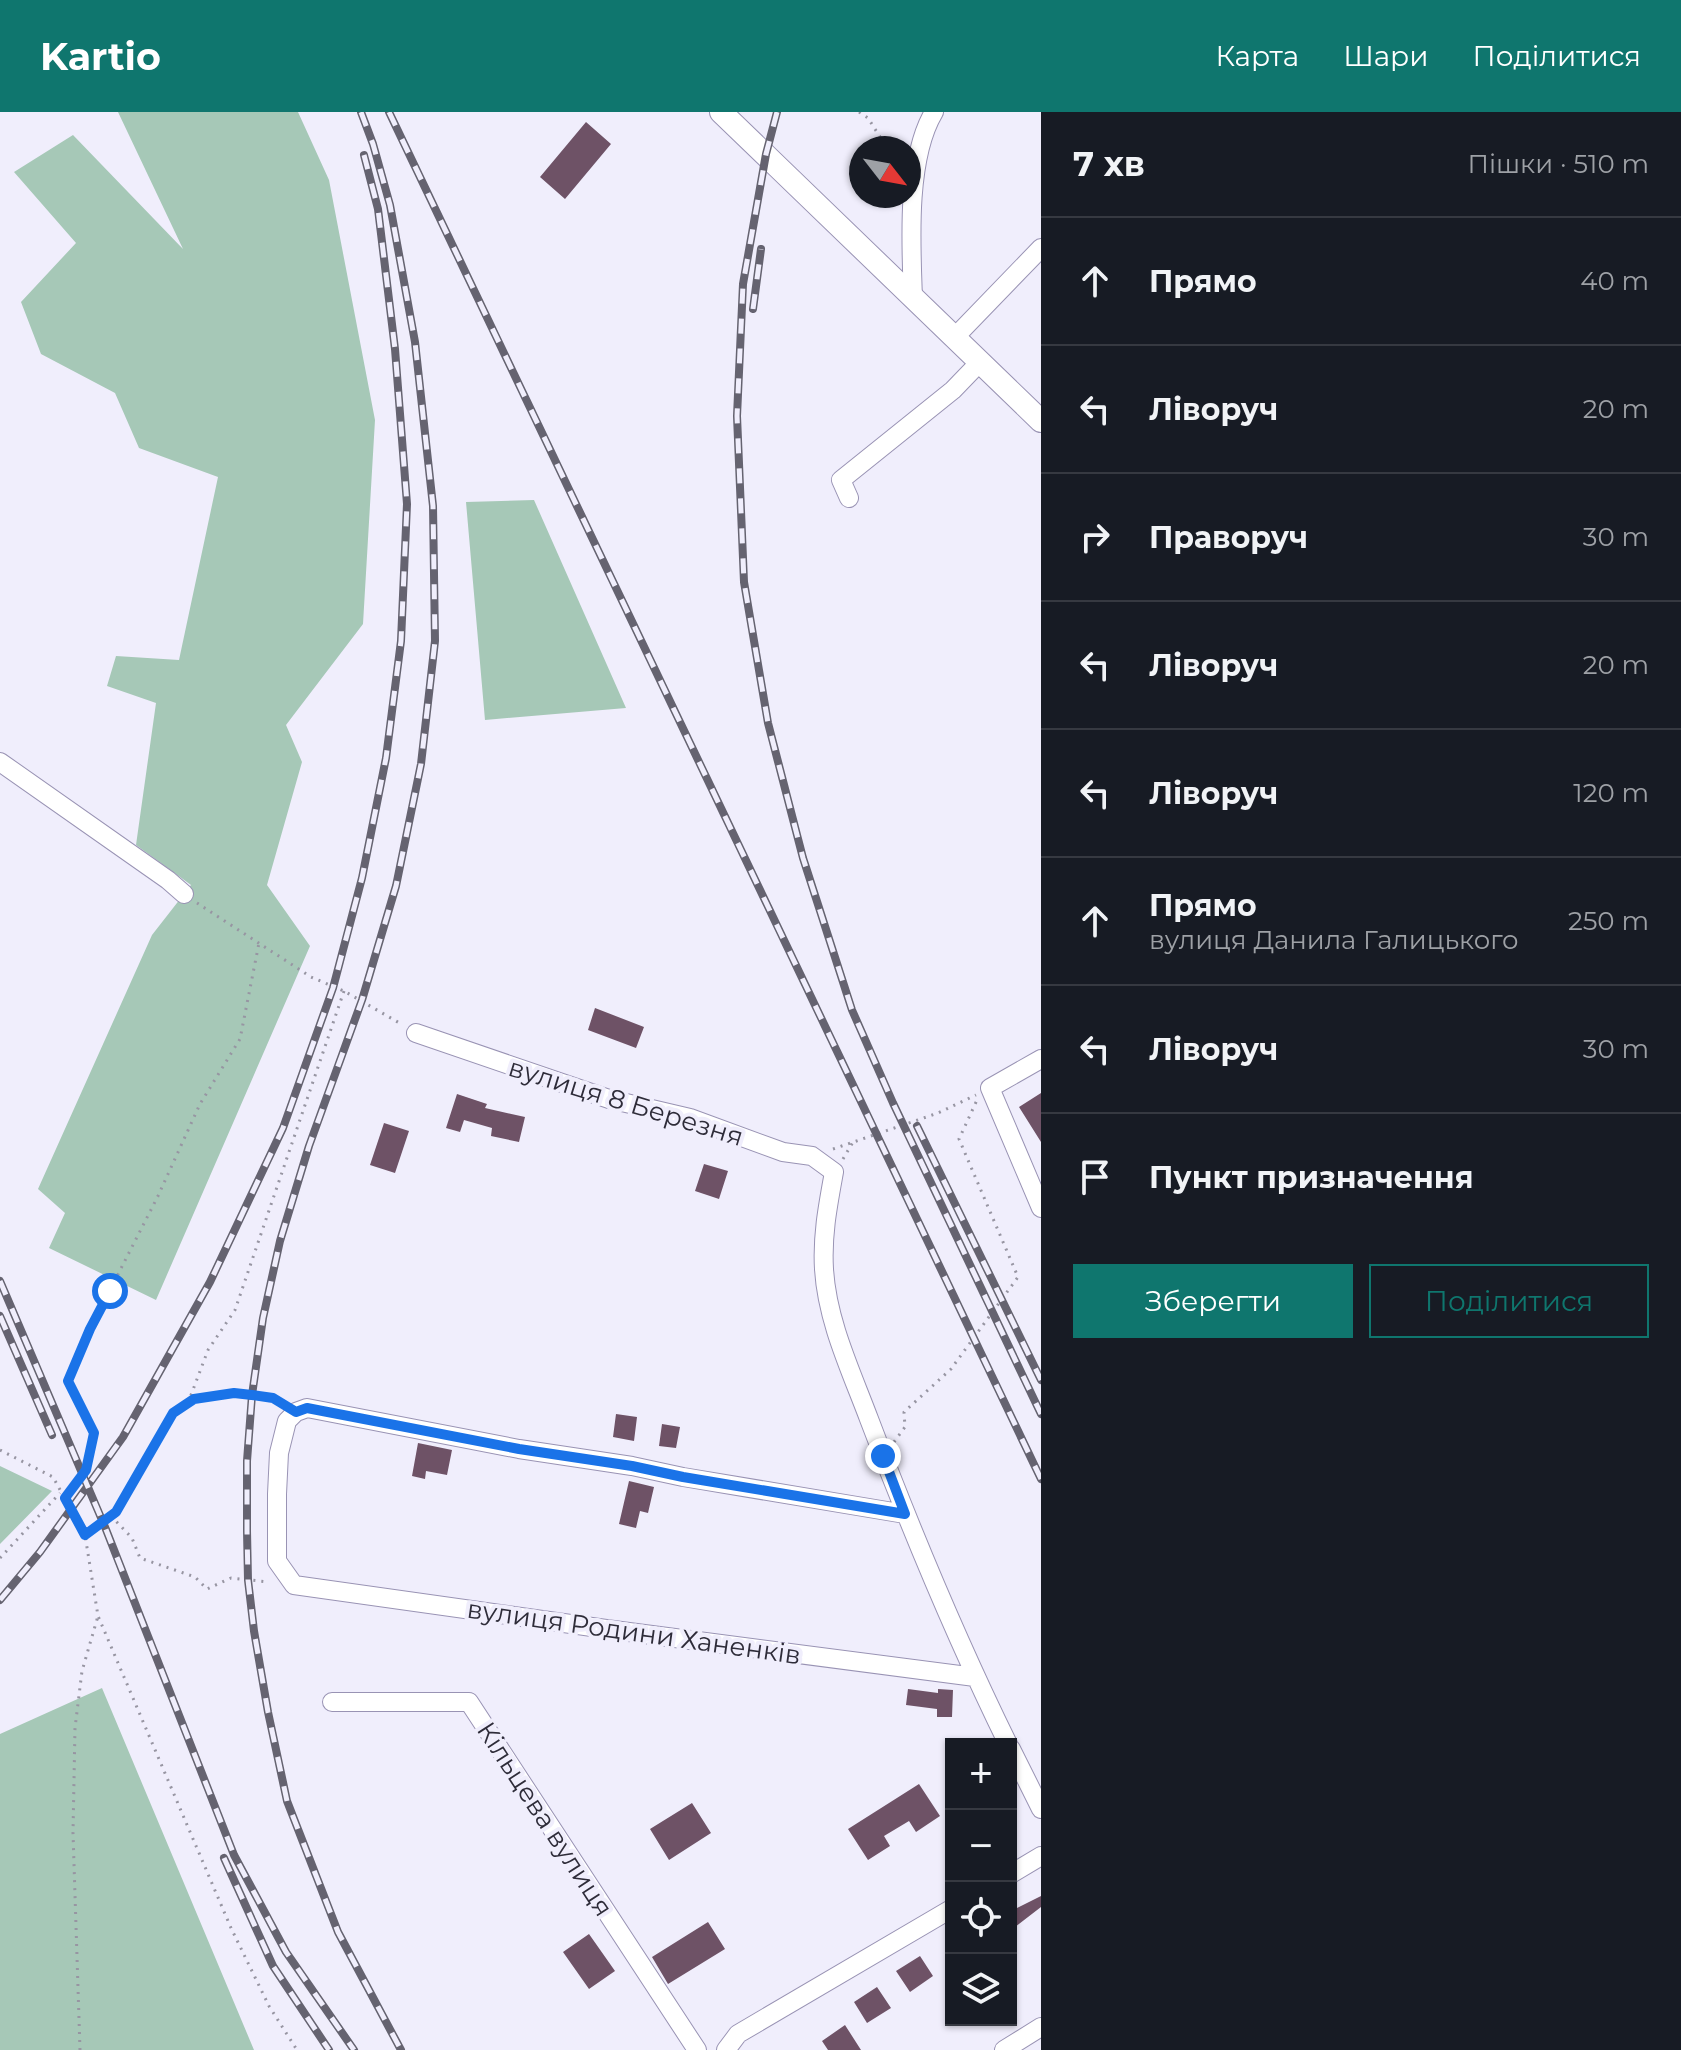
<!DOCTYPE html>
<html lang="uk">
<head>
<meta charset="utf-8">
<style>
	:root { --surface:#171b24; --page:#20242c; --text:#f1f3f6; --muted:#9ea1a6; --line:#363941; --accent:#0f766e }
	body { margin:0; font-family:Montserrat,sans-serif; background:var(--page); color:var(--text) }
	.controls { position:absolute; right:24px; bottom:24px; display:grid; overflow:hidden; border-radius:0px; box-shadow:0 2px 6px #0004 }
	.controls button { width:72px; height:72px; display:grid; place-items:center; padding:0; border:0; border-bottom:2px solid var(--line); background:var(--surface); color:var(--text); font:40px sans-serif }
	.compass { position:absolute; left:849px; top:24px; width:72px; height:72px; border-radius:50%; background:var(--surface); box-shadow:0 2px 6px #0004; rotate:121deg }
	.stop { position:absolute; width:24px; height:24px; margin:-18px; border:6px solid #1a73e8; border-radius:50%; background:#fff }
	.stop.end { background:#1a73e8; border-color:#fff; box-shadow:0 2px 8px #0008 }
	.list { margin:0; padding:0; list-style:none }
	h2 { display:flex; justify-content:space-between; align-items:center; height:104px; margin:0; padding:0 32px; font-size:34px }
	h2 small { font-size:26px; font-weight:400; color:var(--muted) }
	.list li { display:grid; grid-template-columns:52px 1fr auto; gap:24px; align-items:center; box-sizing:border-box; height:128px; padding:0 32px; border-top:2px solid var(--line) }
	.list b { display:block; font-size:30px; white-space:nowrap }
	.list p { margin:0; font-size:26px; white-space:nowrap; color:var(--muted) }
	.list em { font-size:26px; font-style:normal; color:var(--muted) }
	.actions { display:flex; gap:16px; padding:24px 32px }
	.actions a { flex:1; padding:18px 0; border:2px solid var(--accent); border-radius:0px; text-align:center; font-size:28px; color:var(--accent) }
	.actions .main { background:var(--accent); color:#fff }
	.icon { flex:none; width:44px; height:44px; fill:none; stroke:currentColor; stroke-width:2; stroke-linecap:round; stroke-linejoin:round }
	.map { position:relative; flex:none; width:1041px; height:1938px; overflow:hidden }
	header { display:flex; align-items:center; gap:48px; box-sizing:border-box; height:112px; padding:0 40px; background:var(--accent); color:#fff }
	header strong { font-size:38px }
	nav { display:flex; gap:44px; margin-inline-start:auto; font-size:28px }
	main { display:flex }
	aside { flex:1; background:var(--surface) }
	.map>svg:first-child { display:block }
</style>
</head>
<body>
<header>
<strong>Kartio</strong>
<nav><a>Карта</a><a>Шари</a><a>Поділитися</a></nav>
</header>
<main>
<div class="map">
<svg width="1041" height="1938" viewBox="0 0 1041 1938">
	<rect width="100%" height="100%" fill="#f0eefc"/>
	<path fill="#a6c8b7" d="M118 0H298L329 68 375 308 363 512 286 613 302 650 267 773 310 834 156 1188 49 1136 65 1101 38 1077 152 823 191 773 136 733 156 591 107 574 116 544 179 548 218 365 139 336 115 281 41 242 21 190 76 131 14 60 73 23 183 137Z
		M534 388 626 596 485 608 466 390Z
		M0 1354 52 1379 0 1432Z
		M102 1576 254 1938H0V1622Z"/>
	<path fill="#6e5266" d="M586 10 611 32 565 87 540 65Z
		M595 896 644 915 636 936 588 918Z
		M1041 981V1030L1019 995Z
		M457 982 487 992 485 996 525 1005 519 1030 491 1024 492 1016 464 1008 460 1020 446 1016Z
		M384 1011 409 1019 395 1061 370 1053Z
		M704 1052 728 1059 719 1087 695 1079Z
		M616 1302 637 1305 634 1329 613 1325Z
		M662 1312 680 1315 676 1336 659 1334Z
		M418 1331 452 1338 447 1363 426 1359 425 1367 412 1364Z
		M629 1369 654 1375 648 1401 640 1399 636 1416 619 1412Z
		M908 1577 938 1581V1577L953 1578 952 1605H937V1597L906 1593Z
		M919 1672 940 1704 916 1720 909 1709 884 1724 890 1734 868 1748 848 1717Z
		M692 1691 711 1721 669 1748 650 1717Z
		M1041 1784V1795L1011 1818V1799Z
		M708 1810 725 1837 668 1872 652 1845Z
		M589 1822 615 1859 589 1877 563 1840Z
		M920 1844 933 1864 910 1880 896 1859Z
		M877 1875 891 1896 867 1911 854 1890Z
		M845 1913 861 1938H828L822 1929Z"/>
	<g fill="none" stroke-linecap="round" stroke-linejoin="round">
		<g stroke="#9993b4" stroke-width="20">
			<path id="minor" d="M913 186C911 132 906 47 934 0
				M955 225 1041 136
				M849 386 841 368 953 278 980 250
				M0 650 168 768 184 782
				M416 921 609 987 690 1006 783 1040 812 1044 834 1060C828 1093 822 1123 824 1157 827 1209 851 1259 869 1307 911 1418 956 1526 1008 1632
				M1041 947 990 976 1041 1096
				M905 1402 683 1365 632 1354 519 1337 307 1296 296 1300 287 1309 279 1341 277 1382V1449L294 1473 606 1517 975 1565
				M332 1590H469L697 1938
				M1011 1637 1041 1697
				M1011 1762 1041 1744
				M726 1938 738 1922 951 1797
				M1004 1938 1041 1915"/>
		</g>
		<g stroke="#9993b4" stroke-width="24">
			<path id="major" d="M721 0 1041 309"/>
		</g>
		<path stroke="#9795a2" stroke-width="3" stroke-dasharray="2 6" stroke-linecap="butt" d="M859 0 868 6 887 36
			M197 791 311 865 344 879 403 913
			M833 1037 938 1001 976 983
			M843 1047 853 1030
			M188 1291 208 1238 235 1198 344 879
			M282 1292 273 1286 234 1281 194 1287 173 1301 116 1400 85 1423 98 1504 231 1816 269 1894 297 1938
			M894 1330 905 1315 904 1300 951 1257 1018 1165 959 1027 977 988
			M0 1338 53 1365 85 1423
			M65 1386 86 1358 94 1321 68 1269 90 1217 158 1084 200 992 240 927 259 831
			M111 1404 132 1426 140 1446 195 1465 207 1477 231 1466 269 1470
			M0 1446 60 1381
			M80 1938 73 1721 75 1616 82 1559 98 1504"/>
		<use href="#minor" stroke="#fff" stroke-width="18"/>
		<use href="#major" stroke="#fff" stroke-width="22"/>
		<g stroke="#656370" stroke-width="8">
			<path id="rail" d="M361 0 373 32 390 93 415 230 433 394 435 529 421 652 396 774 362 888 309 1034 280 1129 263 1206 252 1283 247 1349V1419L248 1468 254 1519 268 1600 287 1689 338 1820 401 1938
				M389 0 1041 1367
				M777 0 766 42 743 172 737 304 744 470 768 611 803 746 852 898 893 991 1041 1302
				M753 197 761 137
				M917 1014 1041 1268
				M0 1169 105 1415 234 1743 286 1840 354 1938
				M0 1204 52 1323
				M0 1488 40 1440 123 1325 210 1170 283 1016 333 876 362 766 386 646 401 529 407 392 395 237 378 97 364 43
				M224 1746 273 1854 329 1938"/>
		</g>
		<use href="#rail" stroke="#f0eefc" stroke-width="5" stroke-dasharray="15" stroke-linecap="butt"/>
	</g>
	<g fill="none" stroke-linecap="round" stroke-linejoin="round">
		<path stroke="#1a73e8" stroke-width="10" d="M110 1179 90 1217 68 1269 94 1321 86 1358 65 1386 85 1423 116 1400 173 1301 194 1287 234 1281 252 1283 273 1286 296 1300 307 1296 519 1337 632 1354 683 1365 905 1402 883 1344"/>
	</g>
	<g text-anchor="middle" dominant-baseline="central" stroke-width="8" stroke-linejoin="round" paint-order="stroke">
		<g font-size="26" fill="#2e2c39" stroke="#f0eefc">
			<text transform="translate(626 990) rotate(17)">вулиця 8 Березня</text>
			<text transform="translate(634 1520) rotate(8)">вулиця Родини Ханенків</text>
			<text transform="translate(545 1707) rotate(57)">Кільцева вулиця</text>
		</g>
	</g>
</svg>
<div class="controls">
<button>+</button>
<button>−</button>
<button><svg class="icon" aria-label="locate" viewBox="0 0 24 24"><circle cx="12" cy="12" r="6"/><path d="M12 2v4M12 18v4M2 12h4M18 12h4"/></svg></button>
<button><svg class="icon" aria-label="layers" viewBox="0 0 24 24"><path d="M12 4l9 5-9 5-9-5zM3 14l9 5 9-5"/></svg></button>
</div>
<svg class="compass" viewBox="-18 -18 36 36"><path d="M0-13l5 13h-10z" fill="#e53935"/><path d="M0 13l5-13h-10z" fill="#9ea1a6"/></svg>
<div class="stop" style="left:110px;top:1179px"></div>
<div class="stop end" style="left:883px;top:1344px"></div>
</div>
<aside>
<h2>7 хв<small>Пішки · 510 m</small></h2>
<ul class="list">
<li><svg class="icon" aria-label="ahead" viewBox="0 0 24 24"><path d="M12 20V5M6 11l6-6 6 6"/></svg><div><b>Прямо</b></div><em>40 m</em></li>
<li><svg class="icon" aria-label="left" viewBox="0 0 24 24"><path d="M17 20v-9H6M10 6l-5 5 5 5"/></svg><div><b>Ліворуч</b></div><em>20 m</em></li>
<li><svg class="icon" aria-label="right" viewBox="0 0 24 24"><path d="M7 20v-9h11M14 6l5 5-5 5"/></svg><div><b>Праворуч</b></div><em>30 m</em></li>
<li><svg class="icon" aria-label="left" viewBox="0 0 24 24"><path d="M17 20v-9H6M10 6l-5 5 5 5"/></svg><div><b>Ліворуч</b></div><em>20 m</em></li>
<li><svg class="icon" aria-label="left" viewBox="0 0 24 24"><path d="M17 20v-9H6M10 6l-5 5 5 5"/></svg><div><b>Ліворуч</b></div><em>120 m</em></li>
<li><svg class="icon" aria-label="ahead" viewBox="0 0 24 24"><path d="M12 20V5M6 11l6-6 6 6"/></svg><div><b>Прямо</b><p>вулиця Данила Галицького</p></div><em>250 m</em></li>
<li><svg class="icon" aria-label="left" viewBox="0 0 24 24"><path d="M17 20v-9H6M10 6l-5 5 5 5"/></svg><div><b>Ліворуч</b></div><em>30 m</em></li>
<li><svg class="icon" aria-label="arrive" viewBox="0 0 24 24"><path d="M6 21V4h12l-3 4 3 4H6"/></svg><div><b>Пункт призначення</b></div></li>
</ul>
<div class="actions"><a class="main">Зберегти</a><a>Поділитися</a></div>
</aside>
</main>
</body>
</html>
